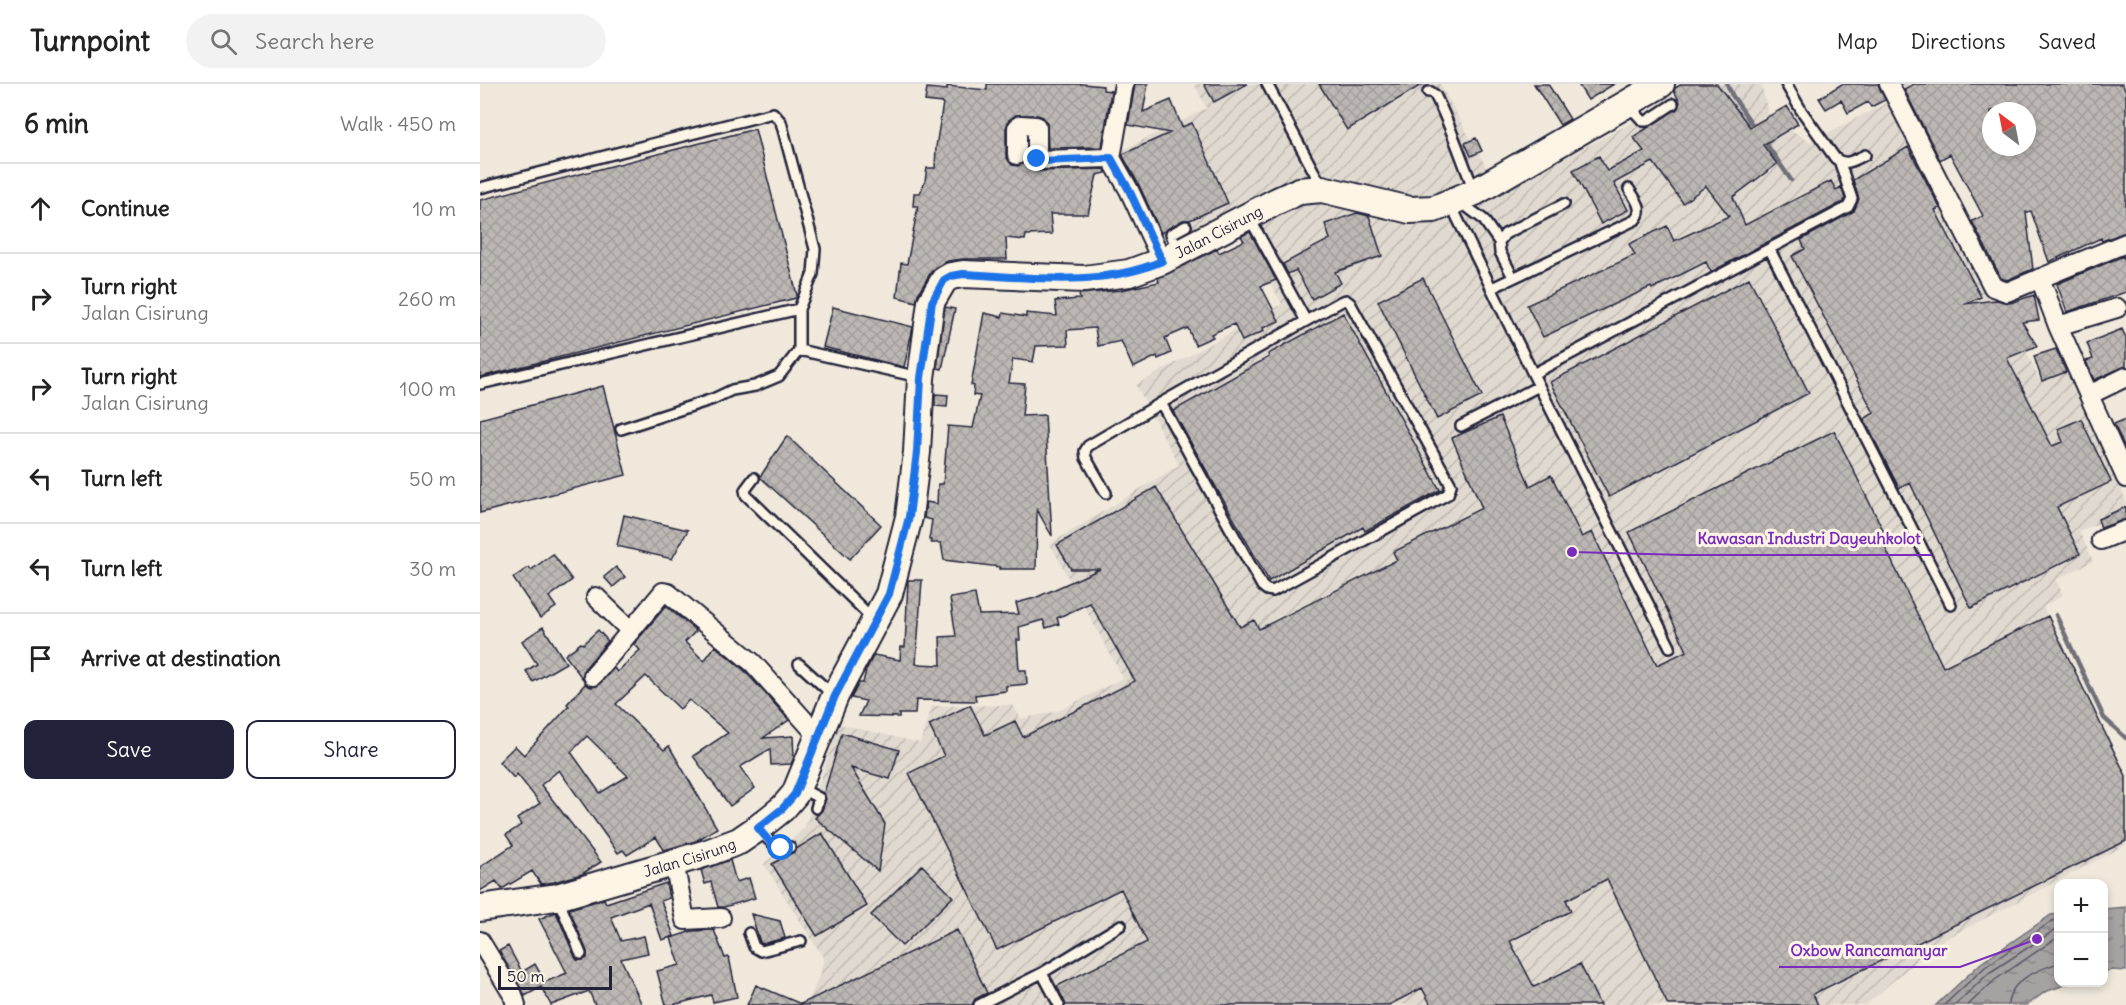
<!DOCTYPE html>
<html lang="en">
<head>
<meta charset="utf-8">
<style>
	:root { --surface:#fff; --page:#f2f2f2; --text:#222; --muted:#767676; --line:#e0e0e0; --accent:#22223b }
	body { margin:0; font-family:Delius,sans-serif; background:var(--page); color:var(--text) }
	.controls { position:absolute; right:18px; bottom:18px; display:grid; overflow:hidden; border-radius:12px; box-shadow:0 3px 9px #0003 }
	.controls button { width:54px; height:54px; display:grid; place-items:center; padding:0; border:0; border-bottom:2px solid var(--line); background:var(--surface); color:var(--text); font:30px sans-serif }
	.compass { position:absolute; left:1502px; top:18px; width:54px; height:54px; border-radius:50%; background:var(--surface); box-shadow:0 3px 9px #0003; rotate:328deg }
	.scale { position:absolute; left:18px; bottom:15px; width:114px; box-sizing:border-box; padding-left:6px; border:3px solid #22223b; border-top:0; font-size:16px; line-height:21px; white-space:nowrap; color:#22223b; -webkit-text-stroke:4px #fcf5e5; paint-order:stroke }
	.stop { position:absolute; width:18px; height:18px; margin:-14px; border:4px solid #1a73e8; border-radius:50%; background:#fff }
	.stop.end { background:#1a73e8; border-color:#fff; box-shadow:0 2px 6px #0008 }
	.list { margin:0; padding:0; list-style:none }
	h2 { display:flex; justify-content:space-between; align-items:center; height:78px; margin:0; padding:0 24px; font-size:26px }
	h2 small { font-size:20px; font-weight:400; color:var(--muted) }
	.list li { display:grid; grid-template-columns:39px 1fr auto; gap:18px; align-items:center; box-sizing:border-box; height:90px; padding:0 24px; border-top:2px solid var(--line) }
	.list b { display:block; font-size:22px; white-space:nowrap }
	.list p { margin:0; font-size:20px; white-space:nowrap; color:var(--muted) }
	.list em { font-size:20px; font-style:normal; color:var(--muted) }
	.actions { display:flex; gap:12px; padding:18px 24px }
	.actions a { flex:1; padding:14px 0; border:2px solid var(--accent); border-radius:12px; text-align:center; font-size:21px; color:var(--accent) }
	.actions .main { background:var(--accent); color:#fff }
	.icon { flex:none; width:33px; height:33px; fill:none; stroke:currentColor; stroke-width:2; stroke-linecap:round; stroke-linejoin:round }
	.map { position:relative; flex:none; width:1646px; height:921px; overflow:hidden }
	header { display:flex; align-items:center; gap:36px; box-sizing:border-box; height:84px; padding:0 30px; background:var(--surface); border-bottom:2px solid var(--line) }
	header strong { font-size:28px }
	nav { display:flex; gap:33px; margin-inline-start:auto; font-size:21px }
	.search { width:420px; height:54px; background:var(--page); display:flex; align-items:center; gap:15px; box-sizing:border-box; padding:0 21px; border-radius:33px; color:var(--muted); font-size:22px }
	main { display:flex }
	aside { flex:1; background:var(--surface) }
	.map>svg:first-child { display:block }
</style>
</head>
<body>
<header>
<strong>Turnpoint</strong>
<div class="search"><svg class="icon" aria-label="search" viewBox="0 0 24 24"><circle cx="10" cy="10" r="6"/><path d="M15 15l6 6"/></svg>Search here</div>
<nav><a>Map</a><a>Directions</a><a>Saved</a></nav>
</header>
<main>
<aside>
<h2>6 min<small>Walk · 450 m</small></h2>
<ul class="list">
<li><svg class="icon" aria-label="ahead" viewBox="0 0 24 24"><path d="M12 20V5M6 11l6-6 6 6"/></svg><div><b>Continue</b></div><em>10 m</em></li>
<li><svg class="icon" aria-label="right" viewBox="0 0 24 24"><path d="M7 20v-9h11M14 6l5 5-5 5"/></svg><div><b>Turn right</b><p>Jalan Cisirung</p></div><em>260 m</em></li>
<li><svg class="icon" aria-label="right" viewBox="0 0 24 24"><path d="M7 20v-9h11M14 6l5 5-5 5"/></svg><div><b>Turn right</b><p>Jalan Cisirung</p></div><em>100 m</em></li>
<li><svg class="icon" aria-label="left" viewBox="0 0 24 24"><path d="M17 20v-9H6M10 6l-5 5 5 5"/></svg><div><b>Turn left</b></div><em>50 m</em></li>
<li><svg class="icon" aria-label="left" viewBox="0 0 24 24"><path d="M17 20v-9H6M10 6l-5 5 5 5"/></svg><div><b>Turn left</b></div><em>30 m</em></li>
<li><svg class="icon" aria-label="arrive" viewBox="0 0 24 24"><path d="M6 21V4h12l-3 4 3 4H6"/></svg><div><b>Arrive at destination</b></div></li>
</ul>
<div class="actions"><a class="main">Save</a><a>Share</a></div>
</aside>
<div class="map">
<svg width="1646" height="921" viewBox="0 0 1646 921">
	<defs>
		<pattern id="industrial-furrows" width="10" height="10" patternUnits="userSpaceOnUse" patternTransform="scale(1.5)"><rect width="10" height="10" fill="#e0d9cf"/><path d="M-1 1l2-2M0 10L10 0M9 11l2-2" fill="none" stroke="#c0bab3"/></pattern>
		<pattern id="water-ripples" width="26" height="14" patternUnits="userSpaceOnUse" patternTransform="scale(1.5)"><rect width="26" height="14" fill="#a6a2a2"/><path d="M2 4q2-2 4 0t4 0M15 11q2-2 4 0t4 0" fill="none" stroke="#878485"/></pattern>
		<pattern id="building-cross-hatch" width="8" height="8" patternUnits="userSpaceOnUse" patternTransform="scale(1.5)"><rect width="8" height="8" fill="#bcb7b3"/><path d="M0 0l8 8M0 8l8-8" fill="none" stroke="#a19d9b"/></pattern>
	</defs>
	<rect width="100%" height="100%" fill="#efe8db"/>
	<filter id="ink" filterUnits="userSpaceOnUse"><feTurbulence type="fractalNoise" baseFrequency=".0167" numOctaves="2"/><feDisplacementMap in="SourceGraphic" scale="12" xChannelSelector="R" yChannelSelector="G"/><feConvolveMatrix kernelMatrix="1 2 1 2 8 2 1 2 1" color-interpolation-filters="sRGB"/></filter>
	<g filter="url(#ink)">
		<path fill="url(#industrial-furrows)" d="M714 0H960L1020 108 1225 0H1281L1289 32 1330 58 1427 8 1423 0H1586L1511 27V45L1459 77 1560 297 1589 285 1646 417V429L1599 447 1613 477 1576 496 1583 511 1563 523 1646 689V761L1454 861 1386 921H327L339 892 344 875 284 780 325 743 359 640 440 659 452 622 533 621 541 635 578 627 643 594 570 460 699 381 656 301 802 220 751 128 683 167 637 69 727 24Z"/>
		<path fill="url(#water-ripples)" stroke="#716f79" stroke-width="1.5" d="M1646 823V887L1632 886 1624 888V825Z
			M1578 830V898L1590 899 1565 908 1547 921H1456L1501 879 1571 831Z"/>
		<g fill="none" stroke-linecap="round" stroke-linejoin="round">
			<path stroke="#575564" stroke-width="1.5" d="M1464 921 1505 883 1572 837 1578 836
				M1475 921 1509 889 1578 844
				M1488 921 1515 896 1578 853
				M1528 921C1529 896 1558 886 1578 879"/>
			<path stroke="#716f79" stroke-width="4.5" d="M1247 0 1252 11 1276 46
				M1283 55 1311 96
				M1576 531 1624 634 1646 654"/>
		</g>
		<path fill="url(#building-cross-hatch)" stroke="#22223b" stroke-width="1.5" fill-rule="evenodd" d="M507 0H603L623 2V6L631 7 622 63 568 64 567 39 563 33 557 31H536L529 36 526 44V72L532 81 538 82 546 77 550 84 558 87 625 85 626 89 617 91 608 130H570L572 150 546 151 545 156 526 154 527 175H483L468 177 458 182 451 188 438 210 436 218 417 213 421 179 427 180 438 122H433L434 109H440L445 97 447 84H455L456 63 463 19 445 17 447 4 467 6V2L507 6Z
			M655 0H668L663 28 691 16 702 43 712 39 748 119 710 136H703L681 149 659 101 643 72V70L690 49 648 41Z
			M724 0H767L734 18Z
			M839 0H943L867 46Z
			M1054 0H1068L1090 35 1080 41Z
			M1098 0H1134L1108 16Z
			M1202 0H1237L1270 43 1307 22 1318 40 1283 61 1297 80 1253 113 1265 141 1351 97 1356 106 1361 103 1365 114 1363 118 1231 188 1226 178 1172 205 1171 203 1063 253 1047 221 1155 171 1149 160 1187 142 1194 157 1249 132 1226 102 1203 119 1173 78 1134 99 1148 126 1121 140 1093 86 1119 72 1127 87 1164 67 1153 53 1197 25 1200 18 1194 7 1195 4Z
			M1362 0H1398L1405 16 1391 23 1388 18 1368 29 1361 16 1346 25 1339 14Z
			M1434 0H1642L1646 7V148L1622 157 1621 154 1569 178 1551 127 1546 128 1553 185 1527 196 1521 194 1492 137 1503 132 1470 70 1460 76 1424 5ZM1511 27H1547V63H1511Z
			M275 45 317 211 316 214 0 293V116Z
			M996 54 1002 67 991 72 985 59Z
			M1428 63 1460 124 1455 126 1501 213 1484 220 1516 216 1530 219 1554 211 1559 236 1542 238 1557 262 1527 274 1572 362 1583 358 1578 345 1601 335 1631 398 1577 423 1600 470 1491 524 1430 399 1419 404 1384 335 1394 329 1312 172 1325 165 1321 156 1374 127 1379 115 1373 96Z
			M877 129 889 132 902 172 855 188 861 199 832 215 816 186 808 190 803 180 850 155 845 140Z
			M770 148 796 196 781 202 799 237 783 244 784 247 762 257 754 240 731 250 733 253 715 261 708 244 685 254 691 269 678 275 677 272 653 284 641 257 618 262 615 244 587 246 588 261 556 262 553 278 533 275 529 299 545 300 542 332 565 331 572 452 557 426 556 485H519L520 483 464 476 461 459H451V456H449L452 436 444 434 446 418 457 420 458 400H463L468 342 493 344 500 312 493 311 494 302 491 301 504 229 522 233 523 229 546 233V229L577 232 575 217 600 215 599 210 641 206 679 198 678 194 737 165 739 169 764 157 761 152Z
			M1643 172 1646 179V208L1587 228 1577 200Z
			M943 194 1002 312 957 335 898 217Z
			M1269 194 1329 309 1129 413 1070 298Z
			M353 223 433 243 424 283 343 263Z
			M465 223 475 225 462 285 457 284Z
			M863 229 960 406 885 447 883 443 789 497 693 327 789 273 788 270Z
			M1642 245 1646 254V282L1614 296 1606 277 1613 275 1607 259Z
			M1576 265 1586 288 1562 297 1554 272Z
			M123 302 146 391 0 429V335Z
			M455 310 468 311 467 323 455 322Z
			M1020 333 1050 402 1071 391 1102 453 1112 448 1177 581 1207 567 1149 448 1354 347 1408 456 1403 459 1463 583 1568 532 1646 692V757L1333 910 1338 921H1188L1127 795 1086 816 1091 827 1030 857 1054 903 1100 880 1120 921H951L942 904 909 921H586L577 902 667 858 641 805 517 866 429 689 464 672 449 641 490 621 505 651 535 637 543 653 655 597 610 519 577 534 579 540 566 544 563 536 539 543 540 556H537L539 586H546L547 600 526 602V607L495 611 496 617 436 616 435 630H419V633L379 632 386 617 371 614 379 599H383L386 586 394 571 420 576 421 563H425L428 496H442L436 580 461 581 460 553 476 552 470 514 495 510 499 531 539 530 536 519 555 514 620 485H591L577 461 676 403 760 543 774 536 779 545 917 476 913 468 1002 424 972 354Z
			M1646 335V366L1634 340Z
			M307 352 401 441 370 475 280 393Z
			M1646 423V435L1621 444 1618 435Z
			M144 431 208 446 192 475 137 462Z
			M73 470 92 496 69 513 76 523 60 534 33 494 49 483 51 486Z
			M136 483 145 493 133 503 124 493Z
			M186 522 216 547 205 558 224 577 235 562 265 587 309 636 283 654 313 652 314 673 311 680 291 681 290 665 260 683 275 704 250 722 213 672 248 649 209 616 200 625 166 592 136 620 184 666 189 662 237 744 216 757 184 766 176 753 147 771 143 766 138 769 79 686 61 701 121 778 102 790 74 798 61 800 52 787 22 805 16 797 0 807V783L33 761 26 751 41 741 37 735 60 719 37 690 34 694 19 678 35 662 44 671 89 622 87 620 105 600 111 603 117 602 134 584 137 588 160 566 154 560ZM107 652 148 692 120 709 91 668Z
			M63 543 86 579 53 598 46 587 57 580 42 557Z
			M118 546 128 557 104 585 102 594 85 571 101 559 103 560Z
			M362 649 419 666 410 695 371 684 405 740 398 787 335 734 342 726 346 715 344 709Z
			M342 749 387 822 337 852 292 780 314 768 316 765Z
			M250 776 256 798 269 794 275 814 244 823H238L231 798 225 800 221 786Z
			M442 781 473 813 422 862 391 831Z
			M186 799 189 814 181 817 194 852 182 856 169 819 131 833 141 857 164 852 168 869 141 875 162 921H115L109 907 71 921 61 903 45 912 19 867 28 862 42 888 55 880 65 898 87 889 59 835 76 828 95 873 97 876H103L107 874V868L89 825 124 815 126 819Z
			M271 830 300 837 305 854 282 860 280 858Z
			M234 846 245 874 249 873 257 913 233 918 231 911 193 921H186L177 887 200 881 191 854 212 847Z
			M477 846 507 909 495 915 492 921H267L276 901 321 920Z"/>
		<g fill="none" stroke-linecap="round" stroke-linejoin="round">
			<g stroke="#22223b" stroke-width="14">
				<path id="service" d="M787 0 841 101
					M1306 0 1321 26 1355 74C1366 83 1374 76 1385 71
					M948 8H951L955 11C971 42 981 74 994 106
					M1149 22 1163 37H1167L1193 20
					M0 104 293 29 301 38 335 165 333 190 319 225 0 300
					M979 117 1003 135 1019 158
					M970 119 1053 290 1190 563
					M697 166 691 150 706 142
					M1290 166 1471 521
					M1033 193 1020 168 1019 158 1025 150 1084 120
					M1012 204 1155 136C1165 125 1155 115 1149 105
					M319 225V266L439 293
					M1053 290 1368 123 1372 115 1360 79
					M681 319 782 502 787 506 793 507 968 410 971 401 870 219 866 216 862 217 826 237
					M981 342 1059 302
					M141 345 233 315 252 306 275 302 299 292 319 266
					M274 394 265 406 266 411 393 535
					M626 409 606 374 605 367 608 362 681 319 826 237 769 133
					M319 580 353 611
					M320 704 339 714 336 724
					M280 746C288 757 296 764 310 763
					M78 815 101 870
					M269 849 274 863 281 867 321 857
					M562 889 641 841
					M499 921 562 889 579 921"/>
			</g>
			<g stroke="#22223b" stroke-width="22">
				<path id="minor" d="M644 0 631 74 649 106 682 177
					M1409 0 1513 203 1527 208 1646 159
					M537 71V44L540 41 556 42 557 44V75L558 76 631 74
					M1560 194 1578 242 1646 394
					M1578 242 1637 224
					M1609 311 1646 293
					M1621 456 1646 446
					M116 513 151 547
					M113 592 183 508 188 509 273 579 339 653
					M194 778 205 836 241 834
					M0 857 33 911 36 921"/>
			</g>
			<g stroke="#22223b" stroke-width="30">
				<g id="secondary">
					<path id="s1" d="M0 824 77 813 227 769 259 757 278 744 303 724 315 710 355 612 409 510 429 433 437 368 441 294 451 218 464 196 471 192 483 190 604 195 649 189 682 177 797 117 819 107 842 105 930 126 954 125 995 108 1181 0"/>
				</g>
			</g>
			<use href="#service" stroke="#fcf5e5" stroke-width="9"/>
			<use href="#minor" stroke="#fcf5e5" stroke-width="18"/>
			<use href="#secondary" stroke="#fcf5e5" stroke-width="26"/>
		</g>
	</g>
	<g fill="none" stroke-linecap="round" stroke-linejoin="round" filter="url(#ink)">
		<path stroke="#1a73e8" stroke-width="8" d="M301 764 289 757 278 744 303 724 315 710 355 612 409 510 429 433 437 368 441 294 452 218 464 196 471 192 483 190C548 193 620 204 682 177L649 106 631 74 561 77 557 75"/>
	</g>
	<g text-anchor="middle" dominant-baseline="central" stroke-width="6" stroke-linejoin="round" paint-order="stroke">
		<g font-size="15" fill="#22223b" stroke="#fcf5e5">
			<text stroke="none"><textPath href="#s1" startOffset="1170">Jalan Cisirung</textPath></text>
			<text stroke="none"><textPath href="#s1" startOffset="216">Jalan Cisirung</textPath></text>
		</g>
	</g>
	<path fill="none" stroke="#7b2cbf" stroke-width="2" d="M1092 468L1205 471H1452M1557 855L1480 883H1299"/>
	<g fill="#7b2cbf" stroke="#fcf5e5" stroke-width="2">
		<circle cx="1092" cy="468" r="6"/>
		<circle cx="1557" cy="855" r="6"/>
	</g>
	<g font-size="16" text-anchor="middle" font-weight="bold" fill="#7b2cbf" stroke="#fcf5e5" stroke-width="6" stroke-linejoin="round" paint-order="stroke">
		<text x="1329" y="460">Kawasan Industri Dayeuhkolot</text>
		<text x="1389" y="872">Oxbow Rancamanyar</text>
	</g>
</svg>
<div class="controls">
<button>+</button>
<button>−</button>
</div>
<svg class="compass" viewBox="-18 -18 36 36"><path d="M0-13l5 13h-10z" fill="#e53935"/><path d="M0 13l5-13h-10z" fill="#767676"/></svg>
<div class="scale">50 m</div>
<div class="stop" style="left:301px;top:764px"></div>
<div class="stop end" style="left:557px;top:75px"></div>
</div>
</main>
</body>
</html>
